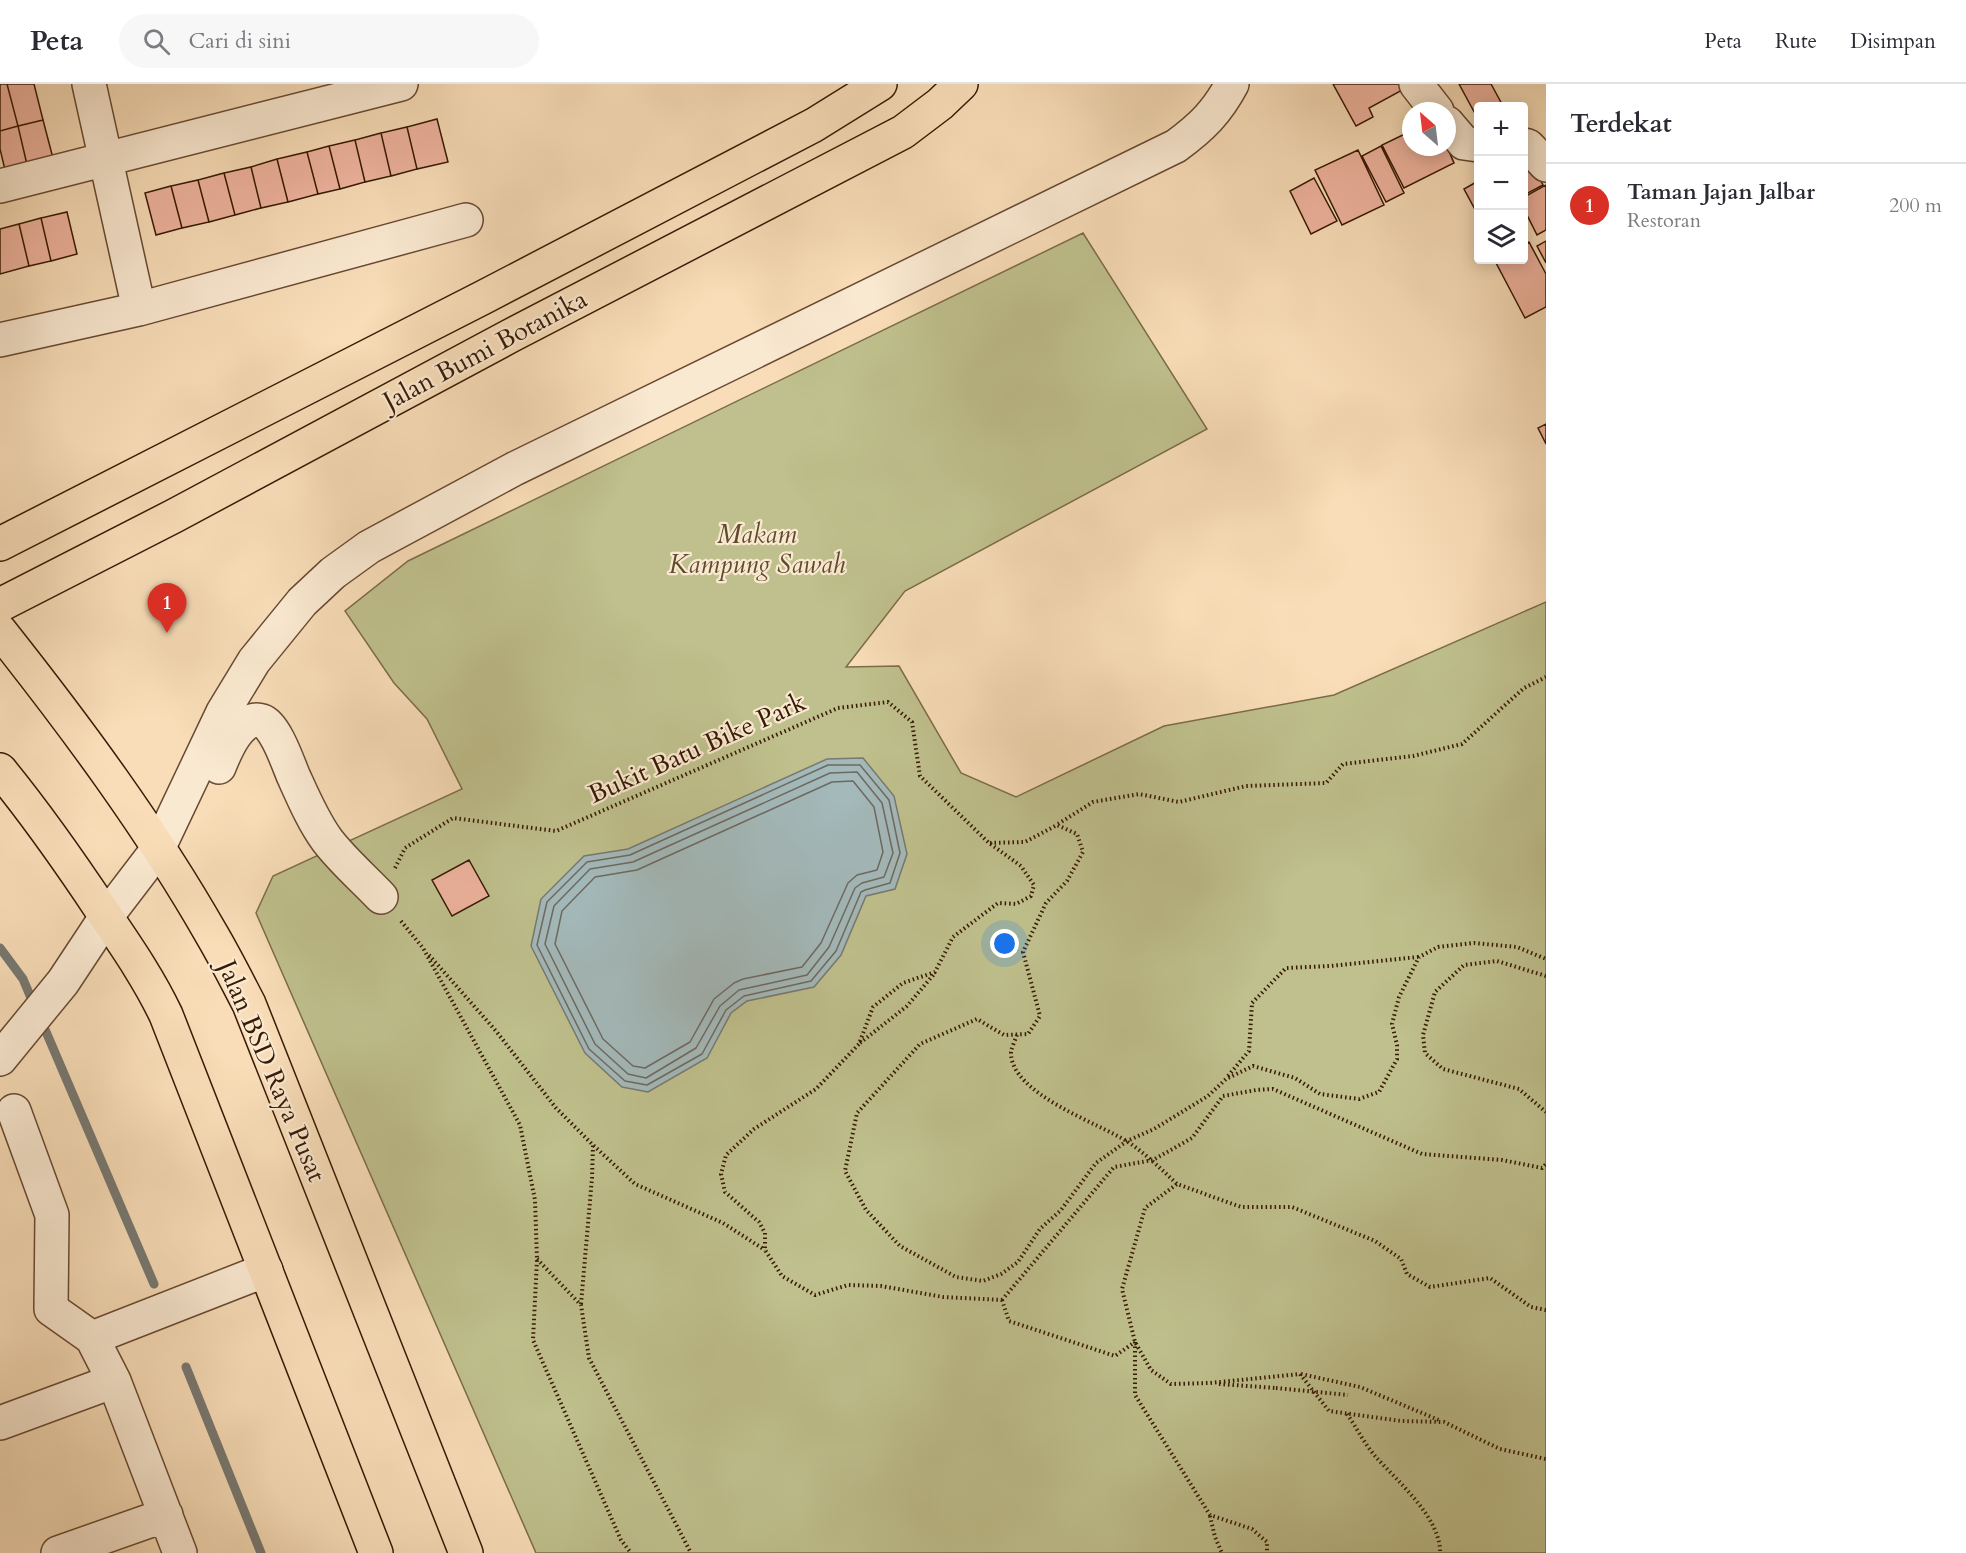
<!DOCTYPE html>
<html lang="id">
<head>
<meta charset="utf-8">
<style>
	:root { --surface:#fff; --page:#f7f7f7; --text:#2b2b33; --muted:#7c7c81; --line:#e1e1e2; --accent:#d93025 }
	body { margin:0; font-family:Cardo,serif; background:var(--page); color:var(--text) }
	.controls { position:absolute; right:18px; top:18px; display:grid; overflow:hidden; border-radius:6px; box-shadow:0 3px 15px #0003 }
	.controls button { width:54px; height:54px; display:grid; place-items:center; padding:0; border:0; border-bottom:2px solid var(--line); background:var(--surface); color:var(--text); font:30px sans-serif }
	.compass { position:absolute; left:1402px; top:18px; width:54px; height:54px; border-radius:50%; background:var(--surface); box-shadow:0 3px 15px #0003; rotate:332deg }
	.you { position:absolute; left:1005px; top:860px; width:21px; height:21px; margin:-15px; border:4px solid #fff; border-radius:50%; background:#1a73e8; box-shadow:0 0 0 9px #1a73e833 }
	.badge { display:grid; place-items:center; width:39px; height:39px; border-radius:50%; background:var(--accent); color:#fff; font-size:20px; font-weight:700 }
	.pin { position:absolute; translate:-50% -50px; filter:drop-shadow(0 2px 3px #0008) }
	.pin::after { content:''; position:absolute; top:32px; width:21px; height:18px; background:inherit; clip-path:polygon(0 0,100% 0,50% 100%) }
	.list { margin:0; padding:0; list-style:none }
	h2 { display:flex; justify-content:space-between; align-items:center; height:78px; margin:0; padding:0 24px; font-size:26px }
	h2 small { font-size:20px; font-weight:400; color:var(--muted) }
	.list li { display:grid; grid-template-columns:39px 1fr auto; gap:18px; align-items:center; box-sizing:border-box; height:84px; padding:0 24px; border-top:2px solid var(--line) }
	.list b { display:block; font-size:22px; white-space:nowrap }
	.list p { margin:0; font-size:20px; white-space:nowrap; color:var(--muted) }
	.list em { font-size:20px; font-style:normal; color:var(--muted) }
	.icon { flex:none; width:33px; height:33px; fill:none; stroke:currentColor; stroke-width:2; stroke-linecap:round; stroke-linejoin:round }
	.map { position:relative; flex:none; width:1546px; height:1469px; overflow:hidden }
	header { display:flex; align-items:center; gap:36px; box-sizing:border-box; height:84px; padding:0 30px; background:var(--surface); border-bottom:2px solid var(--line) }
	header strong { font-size:28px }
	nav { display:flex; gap:33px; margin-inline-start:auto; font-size:21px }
	.search { width:420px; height:54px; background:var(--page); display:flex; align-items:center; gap:15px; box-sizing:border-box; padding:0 21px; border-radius:33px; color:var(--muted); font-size:22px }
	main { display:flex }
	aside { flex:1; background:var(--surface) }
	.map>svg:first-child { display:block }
</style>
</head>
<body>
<header>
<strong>Peta</strong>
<div class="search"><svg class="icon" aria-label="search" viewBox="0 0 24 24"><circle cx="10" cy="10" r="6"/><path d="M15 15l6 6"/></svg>Cari di sini</div>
<nav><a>Peta</a><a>Rute</a><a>Disimpan</a></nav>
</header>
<main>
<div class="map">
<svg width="1546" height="1469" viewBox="0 0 1546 1469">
	<rect width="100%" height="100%" fill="#f8ddb8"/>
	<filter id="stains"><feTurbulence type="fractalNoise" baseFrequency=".00333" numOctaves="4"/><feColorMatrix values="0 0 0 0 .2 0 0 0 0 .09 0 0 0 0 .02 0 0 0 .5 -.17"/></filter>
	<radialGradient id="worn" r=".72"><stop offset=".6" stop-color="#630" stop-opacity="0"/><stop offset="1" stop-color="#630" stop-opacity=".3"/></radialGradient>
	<path fill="#bfc08d" stroke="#7c6c49" stroke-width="1.5" d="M1083 149 1207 345 905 507 846 583 899 582 961 689 1016 713 1164 642 1334 611 1546 518V1469H536L256 829 273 792 462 705 427 635 394 599 345 527 408 477Z"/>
	<path fill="#a3b9ba" stroke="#787972" stroke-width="1.5" d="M863 674 894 712 907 770 895 805 866 812 841 871 814 903 747 917 731 929 707 974 648 1008 622 1003 585 969 531 862 541 815 584 772 628 765 827 675Z"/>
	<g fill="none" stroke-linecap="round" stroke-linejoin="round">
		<path stroke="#6e6960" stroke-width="1.5" d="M828 681H860L889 716 900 769 890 799 865 806 861 808 836 867 811 897 744 912 726 926 702 970 647 1001 625 997 589 965 537 861 547 818 587 778 630 771Z
			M857 688 882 719 893 769 884 793 862 799 855 804 829 863 807 891 739 906 720 922 696 964 646 994 628 990 595 960 545 860 554 822 590 785 633 778 830 689Z
			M853 697 874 723 883 768 877 786 857 791 848 799 821 859 802 883 743 895 734 899 714 915 690 958 645 984 633 982 603 955 555 860 562 827 595 793 637 786 832 698Z"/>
		<path stroke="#787972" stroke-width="9" d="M0 864 23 895 34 921
			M41 936 154 1200
			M186 1283 261 1469"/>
	</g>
	<path fill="#efb49f" stroke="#381905" stroke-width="1.5" d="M0 0H7L18 42 0 47Z
		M7 0H34L43 36 18 42Z
		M1333 0H1404L1406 4 1369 24 1373 33 1356 42Z
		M1459 0H1491L1503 22H1478V35Z
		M437 35 448 78 417 85 407 43Z
		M43 36 54 78 28 85 18 42Z
		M18 42 28 85 6 90 0 65V47Z
		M407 43 417 85 391 92 381 49Z
		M1411 47V63H1447L1454 79 1404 104 1382 61Z
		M381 49 391 92 365 98 355 56Z
		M355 56 365 98 340 105 329 62Z
		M329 62 340 105 318 110 307 68Z
		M1381 62 1404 109 1386 118 1362 72Z
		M1358 66 1384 121 1342 141 1315 86Z
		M307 68 318 110 288 118 277 75Z
		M1526 71 1543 101 1524 111V72Z
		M277 75 288 118 261 124 251 83Z
		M251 83 261 124 235 131 224 89Z
		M224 89 235 131 209 138 198 96Z
		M1314 94 1337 137 1311 150 1290 107Z
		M198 96 209 138 182 144 171 102Z
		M1478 97V131L1464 105Z
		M1546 101V146L1537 151 1524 125V113Z
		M171 102 182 144 156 151 145 109Z
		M67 128 77 170 51 177 41 134Z
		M41 134 51 177 29 182 19 140Z
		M19 140 29 182 0 190V145Z
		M1546 157V179L1537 162Z
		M1529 158 1546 190V223L1525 234 1495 177 1524 176V161Z
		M1546 340V360L1538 344Z
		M469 776 489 812 452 832 432 796Z"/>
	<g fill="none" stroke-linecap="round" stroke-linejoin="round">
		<g stroke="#684a32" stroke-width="36">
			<path id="minor" d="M89 0 139 225
				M1416 0 1437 27
				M1447 39 1464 59 1478 61
				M1524 61 1528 62 1546 81
				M0 102 401 0
				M0 256 139 225 466 136
				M219 683C225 668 240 630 262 637 275 641 288 679 293 691 303 713 313 737 327 756 342 776 364 795 381 813
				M0 975 63 898 106 833 158 765 223 628 254 577 302 518 333 489 369 463 514 385 1176 62C1202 43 1217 28 1232 0
				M14 1027 52 1131 51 1225 92 1254 114 1297 180 1469
				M92 1254 266 1186
				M0 1339 114 1297
				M58 1469 166 1431"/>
		</g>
		<g stroke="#381905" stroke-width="36">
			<path id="major" d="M0 460 484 213 814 41 880 0
				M0 521 174 432 510 252 903 48 940 20 961 0
				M0 547C76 643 151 744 212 851 225 873 237 897 249 920L466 1469
				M0 686C36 730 69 777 101 825 124 859 148 893 166 931L376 1469"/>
		</g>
		<path stroke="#381905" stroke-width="4" stroke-dasharray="1.5 3" stroke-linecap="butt" d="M1058 740 1093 718 1139 710 1179 718 1246 702 1326 699 1343 680 1413 672 1462 660 1524 604 1546 593
			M990 759 1025 758 1057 741 1077 750 1083 768 1067 797 1046 819 1023 868 1040 932 1028 950 1004 951 977 935 920 960 857 1029 845 1087 866 1126 900 1162 956 1193 983 1197 1001 1190 1018 1178 1040 1145 1061 1126 1096 1079 1127 1057 1154 1045 1208 1012 1226 995 1253 982 1295 994 1320 1010 1359 1015 1379 1008 1397 975V961L1392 940 1399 913 1419 873 1438 863 1474 859 1517 863 1546 875
			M395 784 405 764 453 734 556 747 838 624 888 618 912 638 920 692 989 759 1021 782 1034 801 1031 812 1016 820 998 819 953 853 935 888 903 899 873 923 859 960 816 1005 754 1045 726 1071 721 1090 725 1108 759 1138 765 1149V1166L782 1192 815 1211 848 1201 881 1202 943 1213 1002 1216
			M401 837 423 864 520 1041 535 1116 537 1175 533 1256 621 1456 631 1469
			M429 871 496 947 556 1024 593 1061 635 1100 723 1139 765 1166
			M1546 892 1497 877 1464 881 1435 908 1423 951 1425 969 1443 985 1519 1005 1546 1028
			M1017 951C1015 956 1012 963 1011 968 1010 1010 1099 1039 1128 1058 1146 1070 1161 1085 1177 1100
			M860 959 907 922 935 889
			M1228 992 1249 967 1252 919 1286 884 1330 882 1418 873
			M537 1175 581 1221 589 1274 691 1469
			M1002 1216 1114 1083 1153 1076 1192 1054 1223 1012 1256 1006 1273 1005 1422 1070 1502 1076 1542 1084 1546 1080
			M1002 1216 1009 1237 1115 1272 1135 1258
			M581 1220 592 1094 593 1061
			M1546 1226 1531 1223 1490 1194 1430 1203 1407 1190 1401 1175 1375 1157 1292 1123H1241L1177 1100 1145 1124 1122 1205 1135 1258 1151 1286 1171 1300 1210 1299 1300 1290 1329 1327 1401 1337 1444 1338 1500 1365 1546 1375
			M1135 1258V1311L1210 1431 1252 1445 1267 1458V1469
			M1301 1290 1360 1303 1441 1337
			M1219 1300 1276 1304
			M1347 1330C1357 1344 1365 1361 1376 1373 1398 1398 1441 1434 1440 1469
			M1210 1432 1215 1453 1222 1469"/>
		<use href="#minor" stroke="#fae9d1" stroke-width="33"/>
		<use href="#major" stroke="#f8ddb8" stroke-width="33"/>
		<path stroke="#381905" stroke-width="4" stroke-dasharray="1.5 3" stroke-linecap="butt" d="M1276 1304 1348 1311"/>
	</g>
	<g text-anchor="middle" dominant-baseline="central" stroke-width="4.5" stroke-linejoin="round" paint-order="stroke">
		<g font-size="26" fill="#381905" stroke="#fae9d1">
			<text transform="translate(485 266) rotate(-28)">Jalan Bumi Botanika</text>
			<text transform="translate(697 664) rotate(-24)">Bukit Batu Bike Park</text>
			<text transform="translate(272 987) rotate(67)">Jalan BSD Raya Pusat</text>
		</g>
		<g font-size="26" font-style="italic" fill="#604b2e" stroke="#fae9d1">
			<text x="757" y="450">Makam<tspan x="757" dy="30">Kampung Sawah</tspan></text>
		</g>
	</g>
	<rect width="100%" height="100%" filter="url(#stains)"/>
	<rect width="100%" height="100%" fill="url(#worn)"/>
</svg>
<div class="controls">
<button>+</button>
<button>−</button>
<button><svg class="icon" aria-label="layers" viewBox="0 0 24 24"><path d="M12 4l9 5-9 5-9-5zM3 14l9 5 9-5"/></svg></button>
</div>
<svg class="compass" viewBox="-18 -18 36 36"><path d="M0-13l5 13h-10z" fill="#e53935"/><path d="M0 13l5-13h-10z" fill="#7c7c81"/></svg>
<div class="you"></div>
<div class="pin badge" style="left:167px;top:549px">1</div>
</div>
<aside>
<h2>Terdekat<small></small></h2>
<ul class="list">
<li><span class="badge">1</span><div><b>Taman Jajan Jalbar</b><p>Restoran</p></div><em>200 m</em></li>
</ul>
</aside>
</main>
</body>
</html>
